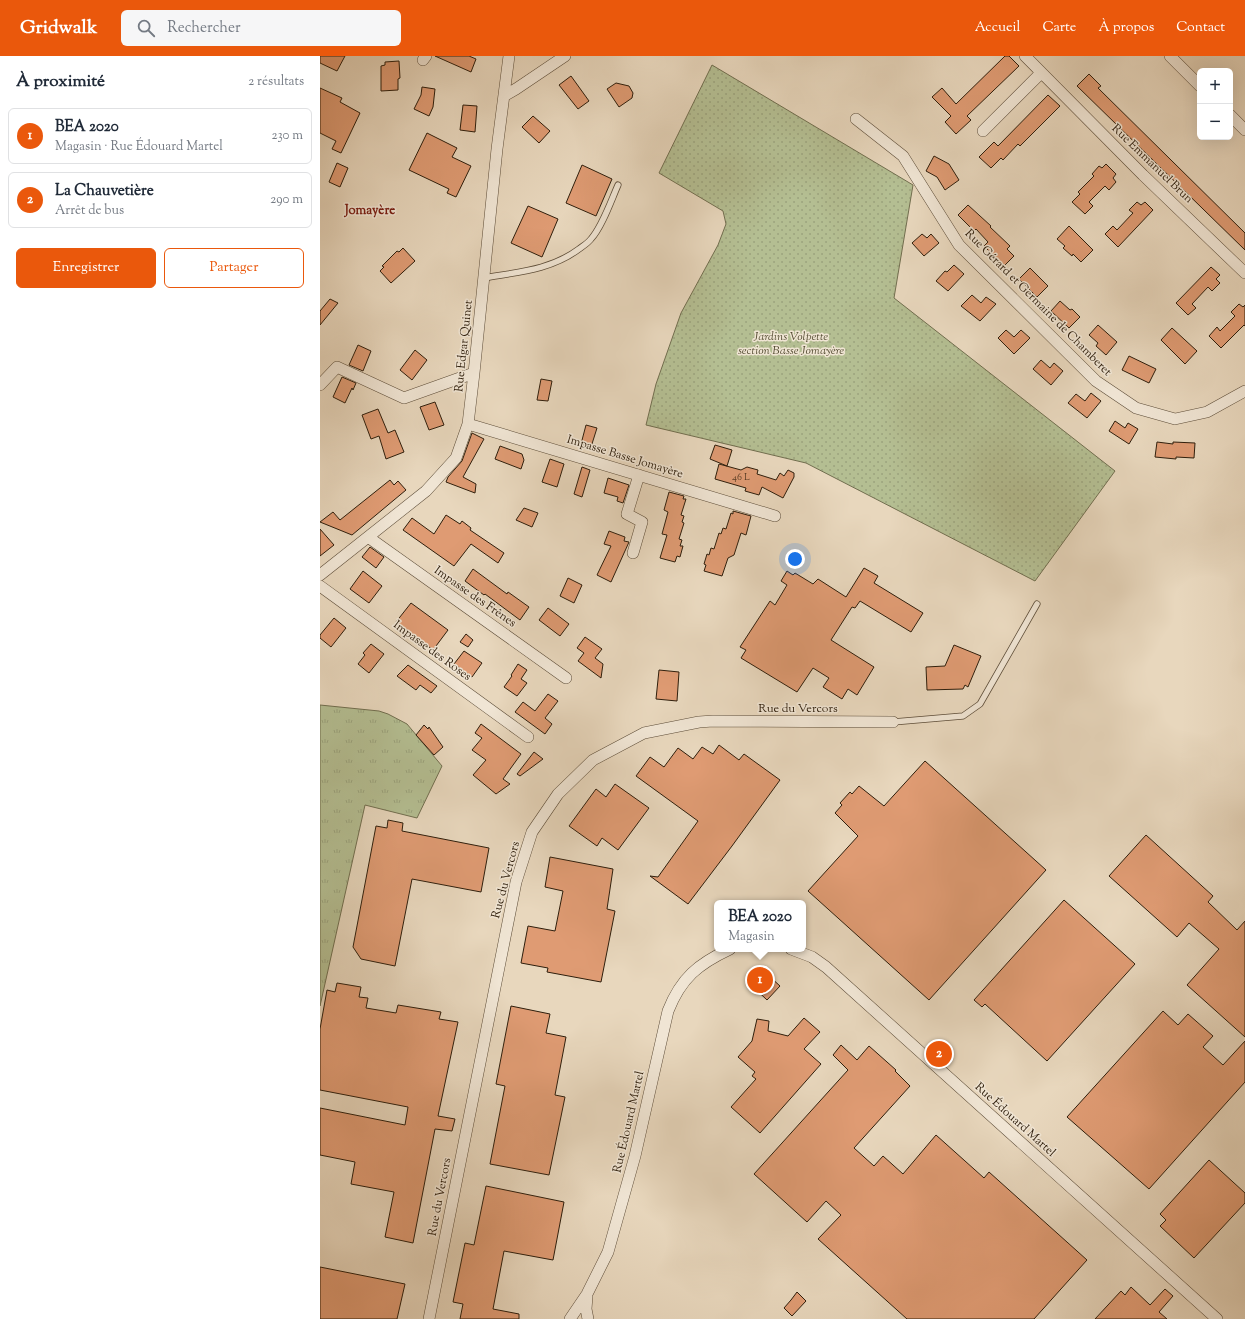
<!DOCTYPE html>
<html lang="fr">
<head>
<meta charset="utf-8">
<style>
	:root { --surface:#fff; --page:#f6f6f7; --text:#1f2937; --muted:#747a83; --line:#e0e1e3; --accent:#ea580c }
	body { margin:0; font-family:"Sorts Mill Goudy",serif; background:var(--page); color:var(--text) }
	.controls { position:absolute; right:12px; top:12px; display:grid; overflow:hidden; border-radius:6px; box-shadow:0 4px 16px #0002 }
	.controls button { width:36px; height:36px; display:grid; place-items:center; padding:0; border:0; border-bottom:1px solid var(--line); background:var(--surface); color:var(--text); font:20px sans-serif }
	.you { position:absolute; left:475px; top:503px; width:14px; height:14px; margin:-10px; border:3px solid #fff; border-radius:50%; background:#1a73e8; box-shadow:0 0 0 6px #1a73e833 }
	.badge { display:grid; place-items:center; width:26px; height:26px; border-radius:50%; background:var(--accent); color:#fff; font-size:13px; font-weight:700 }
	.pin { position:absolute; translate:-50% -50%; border:2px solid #fff; box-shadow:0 1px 4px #0006 }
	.popup { position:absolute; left:394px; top:844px; width:92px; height:52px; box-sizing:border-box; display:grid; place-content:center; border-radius:6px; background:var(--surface); filter:drop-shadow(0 1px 3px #0005); font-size:13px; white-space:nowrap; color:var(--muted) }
	.popup b { font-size:15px; color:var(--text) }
	.popup::after { content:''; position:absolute; left:50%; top:100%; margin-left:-8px; border:8px solid transparent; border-top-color:var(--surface) }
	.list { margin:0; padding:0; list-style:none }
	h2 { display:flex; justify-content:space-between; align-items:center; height:52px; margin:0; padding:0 16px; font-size:17px }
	h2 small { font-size:13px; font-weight:400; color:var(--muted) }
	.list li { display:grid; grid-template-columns:26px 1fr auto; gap:12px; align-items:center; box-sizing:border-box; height:56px; margin:0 8px 8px; padding:0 8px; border:1px solid var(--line); border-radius:6px }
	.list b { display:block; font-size:15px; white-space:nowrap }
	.list p { margin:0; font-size:13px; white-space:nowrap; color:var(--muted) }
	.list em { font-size:13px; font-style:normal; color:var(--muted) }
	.actions { display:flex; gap:8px; padding:12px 16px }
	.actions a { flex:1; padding:9px 0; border:1px solid var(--accent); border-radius:6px; text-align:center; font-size:14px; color:var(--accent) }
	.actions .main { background:var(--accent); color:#fff }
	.icon { flex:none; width:22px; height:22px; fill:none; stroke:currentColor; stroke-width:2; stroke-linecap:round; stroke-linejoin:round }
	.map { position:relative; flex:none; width:925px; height:1263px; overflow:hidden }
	header { display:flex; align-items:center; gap:24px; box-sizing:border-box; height:56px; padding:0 20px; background:var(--accent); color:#fff }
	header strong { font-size:19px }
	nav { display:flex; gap:22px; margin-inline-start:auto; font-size:14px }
	.search { width:280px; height:36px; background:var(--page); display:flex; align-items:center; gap:10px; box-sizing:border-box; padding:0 14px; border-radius:6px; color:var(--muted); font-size:15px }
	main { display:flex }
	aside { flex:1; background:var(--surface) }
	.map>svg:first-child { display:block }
</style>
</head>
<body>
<header>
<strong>Gridwalk</strong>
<div class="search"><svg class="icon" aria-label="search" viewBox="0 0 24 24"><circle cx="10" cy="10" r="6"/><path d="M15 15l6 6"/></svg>Rechercher</div>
<nav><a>Accueil</a><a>Carte</a><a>À propos</a><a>Contact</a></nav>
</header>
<main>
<aside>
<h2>À proximité<small>2 résultats</small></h2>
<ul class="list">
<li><span class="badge">1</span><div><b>BEA 2020</b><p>Magasin · Rue Édouard Martel</p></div><em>230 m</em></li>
<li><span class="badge">2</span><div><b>La Chauvetière</b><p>Arrêt de bus</p></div><em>290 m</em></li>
</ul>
<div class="actions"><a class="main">Enregistrer</a><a>Partager</a></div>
</aside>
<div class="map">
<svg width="925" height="1263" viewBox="0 0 925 1263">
	<defs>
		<pattern id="grass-dots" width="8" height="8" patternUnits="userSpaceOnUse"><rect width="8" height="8" fill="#b4be92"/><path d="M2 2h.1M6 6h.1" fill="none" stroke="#9ba37d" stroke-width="1.8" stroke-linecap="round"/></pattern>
		<pattern id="park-tufts" width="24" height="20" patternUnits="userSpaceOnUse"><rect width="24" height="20" fill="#b4be92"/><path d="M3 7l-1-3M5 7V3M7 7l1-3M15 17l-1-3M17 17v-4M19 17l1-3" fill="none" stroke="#9ba37d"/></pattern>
	</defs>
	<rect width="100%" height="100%" fill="#e8d7bd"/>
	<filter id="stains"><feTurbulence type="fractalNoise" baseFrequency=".005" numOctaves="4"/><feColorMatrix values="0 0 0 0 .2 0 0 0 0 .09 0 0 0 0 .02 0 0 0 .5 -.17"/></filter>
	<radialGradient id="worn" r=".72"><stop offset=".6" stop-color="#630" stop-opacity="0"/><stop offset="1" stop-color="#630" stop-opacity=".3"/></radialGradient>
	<path fill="url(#grass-dots)" stroke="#716e4f" d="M392 9 593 129 574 242 795 415 715 525 486 407 326 369 336 328 361 257 398 189 406 168 403 155 339 117Z"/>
	<path fill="url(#park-tufts)" stroke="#716e4f" d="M0 649 59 655 68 658 87 668 122 710 97 762 45 749 0 950Z"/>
	<path fill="#df9b73" stroke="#2e1e0c" d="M0 0H25L17 15 0 7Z
		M115 0H149L156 3 151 16Z
		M685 0H689L699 10 647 60 651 64 636 78 625 66 631 60 612 41 622 32 636 48Z
		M79 5 80 22 78 23V34L61 35V10L65 9V6Z
		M769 18 781 30 778 32 925 177V194L757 30Z
		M251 20 269 45 258 53 239 29Z
		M296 27 309 30 313 37 312 42 299 51 287 33Z
		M102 31 115 33 113 51 109 60 94 53 101 39Z
		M0 32 22 42 20 46 40 57 21 97 12 93 16 85 0 77Z
		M728 39 740 50 700 90 698 88 683 104 681 102 671 112 659 101 674 86 678 90Z
		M143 49 157 50 155 76 140 74Z
		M213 60 230 75 219 87 202 71Z
		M107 77 137 92 132 101 151 110 136 141 127 137 129 133 89 114Z
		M614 100 629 108 639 124 625 134 617 121 606 115Z
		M17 107 28 112 20 131 9 126Z
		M786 108 796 118 793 122 796 126 789 134 785 130 769 146 773 150 765 158 752 146 760 138 758 136 774 120 772 118 779 110 782 112Z
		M262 109 292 123 276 160 246 147Z
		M817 146 821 149 825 146 833 154 798 191 785 178 793 170 797 174 813 157 809 154Z
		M648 149 671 170 670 171 690 190 687 193 694 200 684 210 664 190 668 186 656 173 654 175 638 159Z
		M208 150 238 163 222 201 191 187Z
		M749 170 773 194 761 206 753 198 752 200 743 192 745 190 737 183Z
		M602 178 607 182 611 178 619 187 604 200 592 187Z
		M83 192 95 205 71 227 60 215 64 211 62 210 77 195 79 196Z
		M634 209 644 218 628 235 616 225 625 215 627 216Z
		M891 211 900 219 896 223 900 227 892 235 888 231 872 248 876 252 868 259 856 247Z
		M710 212 728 230 717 241 699 223Z
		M652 239 661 247 666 241 676 248 660 265 641 250Z
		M10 243 18 247 0 269V255Z
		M740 245 750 254 752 253 760 261 749 272 731 255Z
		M919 248 923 251 925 249V270L924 269 901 292 889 280 897 271 900 275 915 260 911 256Z
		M778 269 797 286 786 299 776 290 778 287 769 279Z
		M852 272 877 295 865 308 841 284Z
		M686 274 694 281 701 274 710 282 694 298 678 282Z
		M38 289 51 295 43 315 29 309Z
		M95 294 107 304 92 324 80 314Z
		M809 300 836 313 829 327 802 314Z
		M721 304 730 312 734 307 743 315 731 329 713 313Z
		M22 321 36 327 33 334 32 332 25 347 13 341Z
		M221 323 232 325 228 345 217 344Z
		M771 337 781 345 767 362 748 347 756 338 765 345Z
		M115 346 124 369 109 374 100 351Z
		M58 353 68 377 75 374 84 396 66 403 59 380 51 383 42 359Z
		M795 365 805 372 808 367 818 373 809 388 789 375Z
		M266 369 277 372 271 391 261 388Z
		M152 377 164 383 143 421 156 428 155 437 126 426 128 421 142 405Z
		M837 386 853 388V386L875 387 874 402 856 401V403L835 401Z
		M395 389 412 394 407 410 390 403Z
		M180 390 202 398 204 404 201 413 175 403Z
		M230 403 244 408 237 431 222 426Z
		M399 408 421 414 427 411 438 414 437 418 456 424 460 417 464 420 468 414 474 417V421L463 442 442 431 439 439 425 435 426 432 395 423Z
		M262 411 270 414 262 441 254 438Z
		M288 422 309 429 303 447 297 445 298 441 284 437Z
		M70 424 74 429 78 425 86 434 32 479 0 466 13 456 20 464Z
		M349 436 364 440 363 443H366L361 459 364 460 362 466 364 467 359 483 362 484 360 490H363L360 501 357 500 355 506 340 502 347 479 342 478 348 456 344 454Z
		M204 452 218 457 212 471 196 464Z
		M413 455 431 460 426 479 421 477 414 499 408 502 402 520 384 515 386 509 384 508 387 498 389 499 391 492 394 493 399 477 401 478 403 472 406 473 411 457 413 458Z
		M126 459 140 468 142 465 151 472 150 474 184 497 178 507 151 488 134 510 83 474 92 462 114 478Z
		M0 473 14 489 0 500Z
		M289 475 305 481 304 485 309 486 291 526 277 519 291 490 284 488Z
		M50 491 64 501 56 512 42 501Z
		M544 512 558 520 554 527 603 557 591 576 540 545 535 552 532 551 511 584 554 611 537 639 528 633 522 643 503 631 509 622 493 612 477 636 421 602 426 594 420 591 450 545 455 549 467 529 461 525 467 515 473 519 475 517 493 528 498 523 526 541Z
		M153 513 187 538 188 536 209 551 200 564 165 538 164 539 145 525Z
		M43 515 62 530 49 547 30 533Z
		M248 522 262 529 254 547 240 540Z
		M91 547 128 574 113 594 76 566Z
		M228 552 249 568 240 580 219 564Z
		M14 562 26 572 11 591 0 582V579Z
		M146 578 153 584 148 591 140 586Z
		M265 581 282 593 275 602 283 608 281 622 258 605 264 597 257 592Z
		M51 588 64 598 49 617 38 608 45 599 43 597Z
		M634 589 661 600 648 631 645 629 643 633 607 634 606 611 625 610Z
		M144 595 162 607 152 621 134 608Z
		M198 608 207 614 201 623 207 627 197 640 184 631 192 620 191 619Z
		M88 609 117 630 111 637 100 629 96 634 77 620Z
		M339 614 359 616 357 645 336 643Z
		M228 638 238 645 225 662 232 668 225 678 195 656 203 646 215 655Z
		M161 668 201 698 183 723 190 728 176 738 153 719 166 704 152 694 162 682 155 677Z
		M104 669 108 673 109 671 123 691 114 699 96 679Z
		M399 689 419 704 424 698 460 724 412 790 368 848 330 820 338 821 378 765 316 720 330 701 344 711 358 692 373 703 382 691 393 698Z
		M214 696 223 703 200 720 197 718Z
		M605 705 726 814 609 944 488 835 538 780 515 757 522 749 520 747 530 736 532 738 539 730 564 750Z
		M295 728 329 752 298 794 282 782 277 790 249 770 276 733 286 741Z
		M68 764 83 767 82 775 169 792 161 836 92 823 75 910 41 903 33 891 56 770 67 772Z
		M826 779 893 840 888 846 917 874 925 865V981L867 929 899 893 869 867 857 881 789 820Z
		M230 801 293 813 287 853 295 855 281 926 227 916 228 912 201 907 208 870 235 875 243 835 225 831Z
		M744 844 815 908 727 1005 665 948 662 951 654 944Z
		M439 911 460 930 447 944 427 925Z
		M17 927 41 931 39 941 48 942 46 952 76 957 78 949 121 956 119 963 138 966 118 1060 135 1063 132 1075 115 1073 93 1187 65 1181 74 1136 31 1128 35 1106 0 1099V1052L85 1069 88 1051 0 1034V973L7 934 15 936Z
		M191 950 230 958 226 977 246 981 235 1039 245 1041 229 1119 170 1108 185 1030 176 1028Z
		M843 955 858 969 868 958 893 980 883 991 903 1009 925 985V1026L829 1133 747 1061Z
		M484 962 500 976 484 993 501 1008 440 1077 411 1051 436 1023 432 1020 435 1016 418 1001 432 985 437 963 449 965 448 975 468 980Z
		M521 989 537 1004 549 990 576 1014 575 1015 590 1030 534 1092 554 1110 563 1100 583 1118 616 1079 664 1122 669 1116 767 1204 714 1263H587L498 1183 521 1159 506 1145 487 1166 434 1118 528 1014 513 999Z
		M889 1104 925 1137V1147L874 1202 840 1170 846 1164 840 1158Z
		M166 1130 244 1146 233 1204 184 1195 173 1253 199 1258V1263H140L143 1248 133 1246 145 1187 154 1189Z
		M0 1211 85 1228 77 1263H0Z
		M811 1231 830 1249 845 1233 853 1240 839 1256 847 1263H775L801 1235 805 1239Z
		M477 1236 486 1245 472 1260 464 1252 471 1244Z"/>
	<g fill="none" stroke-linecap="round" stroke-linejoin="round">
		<g stroke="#5c4c38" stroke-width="7">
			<path id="lane" d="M164 222C198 216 231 214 259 193 263 190 268 187 271 183 282 171 291 145 298 129
				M573 666 643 660 660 648 717 548"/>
		</g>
		<g stroke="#5c4c38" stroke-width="12">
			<path id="street" d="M705 0 823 119 925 217
				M850 0 880 30
				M103 4 106 0
				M184 40 196 33 245 0
				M910 59 925 74
				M536 63 583 100 639 189 776 325 816 352 855 363 887 356 925 335
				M663 75 721 17
				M0 329 17 311 84 342 154 317
				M148 368 455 460
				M48 481 246 622
				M313 497 322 466 307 458 319 419
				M0 519 106 435 136 402 148 368 154 317 177 93 189 0
				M0 530 208 681
				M471 893 492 901 506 911 897 1263
				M267 1240 266 1253 268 1263
				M109 1263 196 826 212 776 238 738 273 704 324 677 379 666 393 665 573 666
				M250 1263 267 1238 288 1196 315 1100 348 955C361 922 378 908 410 893"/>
		</g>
		<use href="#lane" stroke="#f0e5d4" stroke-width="5.5"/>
		<use href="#street" stroke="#f0e5d4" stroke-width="11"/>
	</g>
	<g text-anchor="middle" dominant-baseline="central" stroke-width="3" stroke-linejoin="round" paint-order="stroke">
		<g font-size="10" fill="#5a3d26">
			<text x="421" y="421">46 L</text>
		</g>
		<g font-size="12" fill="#2e1e0c" stroke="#f0e5d4">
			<text transform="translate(832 108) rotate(44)">Rue Emmanuel Brun</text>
			<text transform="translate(718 247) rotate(45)">Rue Gérard et Germaine de Chamberet</text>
			<text transform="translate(144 290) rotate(-84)">Rue Edgar Quinet</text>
			<text transform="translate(305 401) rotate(17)">Impasse Basse Jomayère</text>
			<text transform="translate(155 541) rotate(35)">Impasse des Frênes</text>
			<text transform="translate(112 595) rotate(36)">Impasse des Roses</text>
			<text x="478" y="653">Rue du Vercors</text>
			<text transform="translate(186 824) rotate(-75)">Rue du Vercors</text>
			<text transform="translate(695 1064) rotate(42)">Rue Édouard Martel</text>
			<text transform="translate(309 1066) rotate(-77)">Rue Édouard Martel</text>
			<text transform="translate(120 1141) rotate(-79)">Rue du Vercors</text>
		</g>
		<g font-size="12" font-style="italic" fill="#564e34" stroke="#f0e5d4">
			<text x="471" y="281">Jardins Volpette<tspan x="471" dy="14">section Basse Jomayère</tspan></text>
		</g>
		<g font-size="13" font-weight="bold" fill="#7a1f14" stroke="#f0e5d4">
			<text x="50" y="155">Jomayère</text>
		</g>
	</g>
	<rect width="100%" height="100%" filter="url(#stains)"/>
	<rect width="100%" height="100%" fill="url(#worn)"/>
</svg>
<div class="controls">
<button>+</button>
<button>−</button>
</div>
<div class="you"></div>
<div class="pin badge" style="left:440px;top:924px">1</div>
<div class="popup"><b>BEA 2020</b>Magasin</div>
<div class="pin badge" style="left:619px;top:998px">2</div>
</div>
</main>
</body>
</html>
